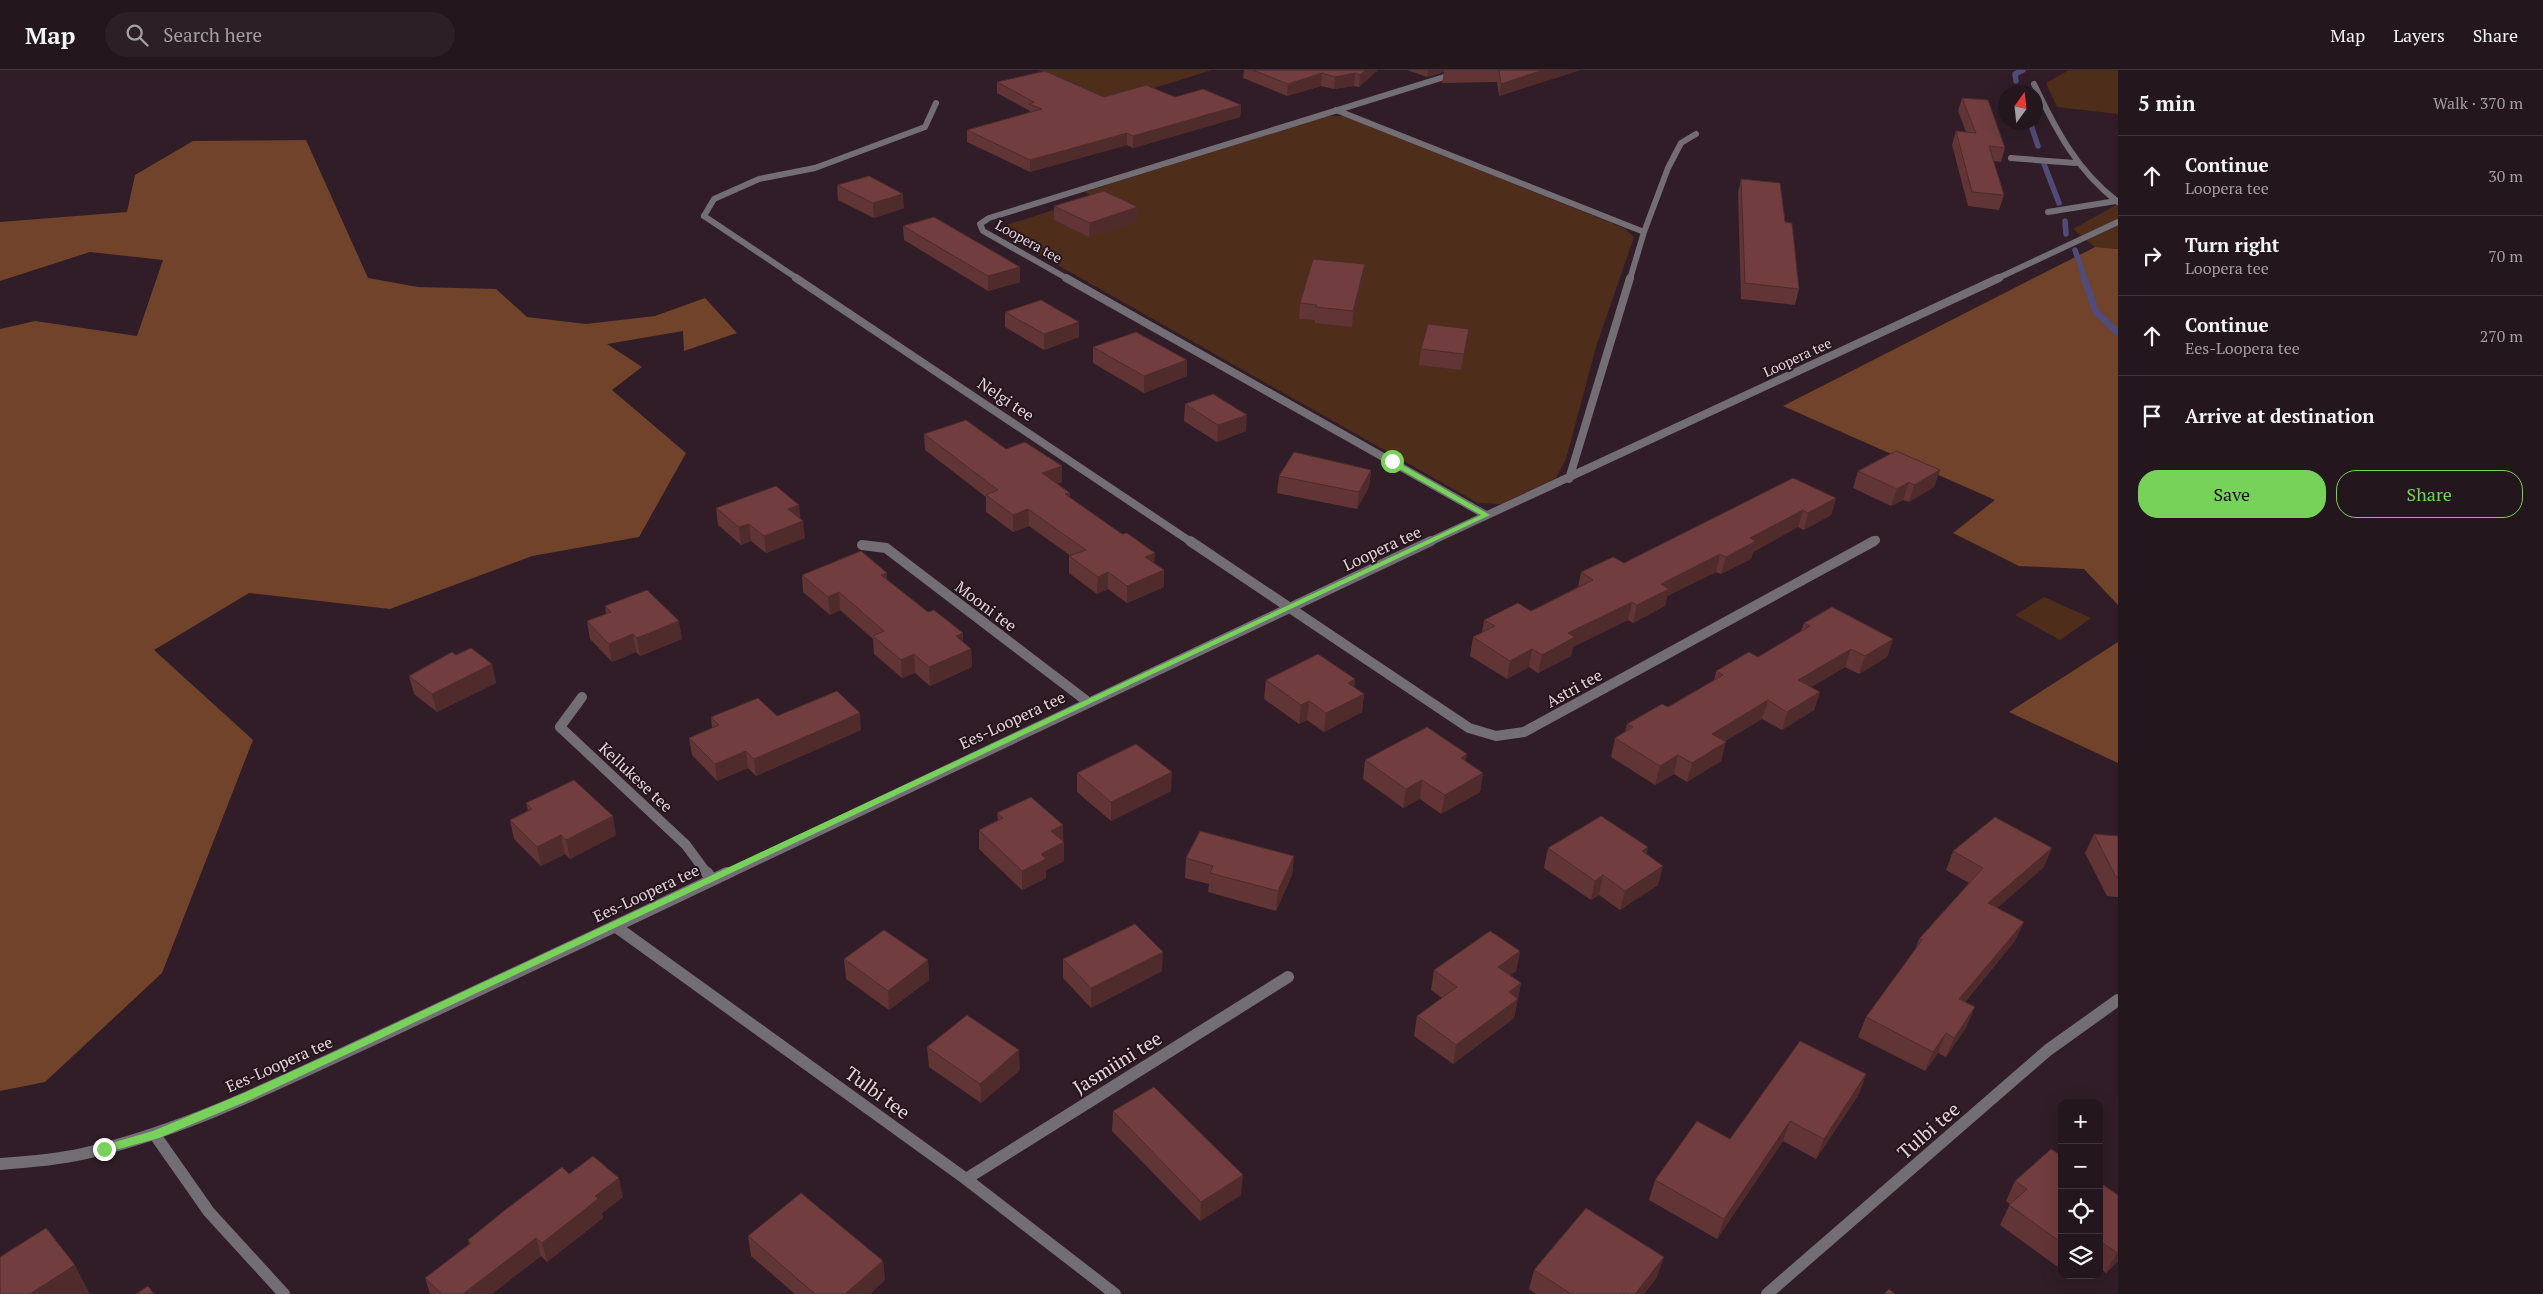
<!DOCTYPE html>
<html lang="en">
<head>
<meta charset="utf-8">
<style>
	:root { --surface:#24161d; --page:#2c1f26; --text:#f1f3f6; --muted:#a39fa4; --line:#41353b; --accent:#77d259 }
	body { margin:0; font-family:"PT Serif",serif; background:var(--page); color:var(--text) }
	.controls { position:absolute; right:15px; bottom:15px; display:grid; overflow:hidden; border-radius:10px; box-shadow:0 5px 20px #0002 }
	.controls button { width:45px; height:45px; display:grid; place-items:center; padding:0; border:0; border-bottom:1px solid var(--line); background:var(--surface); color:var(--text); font:25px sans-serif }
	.compass { position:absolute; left:1998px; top:15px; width:45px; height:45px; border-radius:50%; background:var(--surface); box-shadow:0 5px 20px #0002; rotate:15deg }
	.stop { position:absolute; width:15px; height:15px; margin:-11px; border:4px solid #77d259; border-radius:50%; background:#fff }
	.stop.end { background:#77d259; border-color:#fff; box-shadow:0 1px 5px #0008 }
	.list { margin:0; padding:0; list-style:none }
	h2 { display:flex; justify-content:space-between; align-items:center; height:65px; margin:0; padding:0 20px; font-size:21px }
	h2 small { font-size:16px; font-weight:400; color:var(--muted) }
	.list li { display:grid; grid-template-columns:32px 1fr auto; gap:15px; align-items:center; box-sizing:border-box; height:80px; padding:0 20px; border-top:1px solid var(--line) }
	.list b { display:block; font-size:19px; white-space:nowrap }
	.list p { margin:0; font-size:16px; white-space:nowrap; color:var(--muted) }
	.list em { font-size:16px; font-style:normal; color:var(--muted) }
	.actions { display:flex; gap:10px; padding:15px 20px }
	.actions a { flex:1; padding:11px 0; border:1px solid var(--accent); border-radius:20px; text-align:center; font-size:18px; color:var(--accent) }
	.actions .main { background:var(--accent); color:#111 }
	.icon { flex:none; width:28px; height:28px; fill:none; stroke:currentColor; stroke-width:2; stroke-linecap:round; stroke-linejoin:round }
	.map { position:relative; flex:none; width:2118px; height:1224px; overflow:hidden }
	header { display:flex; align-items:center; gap:30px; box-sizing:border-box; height:70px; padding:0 25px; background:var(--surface); border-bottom:1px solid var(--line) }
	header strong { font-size:24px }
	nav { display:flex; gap:28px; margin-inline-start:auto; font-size:18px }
	.search { width:350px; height:45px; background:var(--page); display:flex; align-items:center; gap:12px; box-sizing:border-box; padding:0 18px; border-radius:28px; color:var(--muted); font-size:19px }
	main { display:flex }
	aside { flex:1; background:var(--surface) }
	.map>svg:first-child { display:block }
</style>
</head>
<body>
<header>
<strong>Map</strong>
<div class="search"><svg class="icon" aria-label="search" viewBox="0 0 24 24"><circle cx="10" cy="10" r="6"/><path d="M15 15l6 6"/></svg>Search here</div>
<nav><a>Map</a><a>Layers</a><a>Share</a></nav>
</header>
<main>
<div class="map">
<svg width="2118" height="1224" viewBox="0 0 2118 1224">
	<rect width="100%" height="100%" fill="#301d27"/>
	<path fill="#4f2d1b" d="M1038 0H1212L1109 32Z
		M2069 0H2118V44L2057 37 2046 13Z
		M1326 46H1344L1624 158 1634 167 1596 277 1566 389 1556 408 1501 434 1478 433 994 159 1094 127 1085 122Z
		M2118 134V179L2095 177 2073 159Z
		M2044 527 2091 548 2060 570 2015 545Z"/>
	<path fill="#71432a" d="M306 70 368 208 418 217 496 219 527 247 586 254 655 246 705 228 737 263 684 281 683 261 607 274 642 297 612 320 686 383 639 467 532 486 390 539 249 523 154 580 253 670 162 903 45 1012 0 1021V259L35 251 137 266 163 190 90 182 0 211V152L127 142 135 105 193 71Z
		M2095 177 2118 179V535L2084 499 2019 496 1953 463 1995 430 1783 336Z
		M2118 572V693L2009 642Z"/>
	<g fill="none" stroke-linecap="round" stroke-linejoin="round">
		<path stroke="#504b78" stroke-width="5.5" d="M2016 11 2015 4 2023 0
			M2031 55 2038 76
			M2044 94 2059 133
			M2065 151 2066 164
			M2075 180 2085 209"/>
		<path stroke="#504b78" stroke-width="7" d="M2084 208 2096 242 2118 263"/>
		<path stroke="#736d75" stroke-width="6" d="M1336 40 1644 162
			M2011 88 2075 93
			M2048 142 2116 131
			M704 146 714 129 759 109 815 98 925 57 936 33
			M1630 209 1644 162 1668 98 1681 73 1696 64"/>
		<path stroke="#736d75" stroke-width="8" d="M1569 409 1630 208"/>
		<path stroke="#736d75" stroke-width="6" d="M2034 14C2056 60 2077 101 2118 132
			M704 146 798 209
			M1068 209 983 161 980 154 989 148 1467 0
			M1996 209 2118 152"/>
		<path stroke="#736d75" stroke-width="8" d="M796 208 1191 472
			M1066 208 1486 445
			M1429 472 1999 208
			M1872 472 1876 470"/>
		<path stroke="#736d75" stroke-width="10" d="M1190 471 1469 658 1496 666 1524 662 1874 471
			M862 475 886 478 1088 632
			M582 627 560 657 686 775 708 805
			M725 805 1431 471"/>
		<path stroke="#736d75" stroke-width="12" d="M707 803 712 810
			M615 856 966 1109 1115 1224
			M155 1065 209 1142 284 1224
			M0 1094C28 1092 55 1090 82 1084 189 1060 288 1008 387 963 501 910 614 857 727 803
			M966 1109 1288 907
			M1767 1224 2048 980 2118 930"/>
	</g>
	<path fill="#613436" d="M1244 0H1378L1359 17 1354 16 1334 19 1321 16 1287 26 1243 8Z
		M1407 0H1580L1499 26 1497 12 1442 13 1444 2 1427 7Z
		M997 12 1104 27H1175L1241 35 1240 47 1133 78 1127 75 1030 102 967 72V60L1030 42V41L997 23Z
		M1962 28 2005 78 2001 92 1993 91 2004 125 1999 140 1968 136 1952 75 1956 61 1966 62 1958 41Z
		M1741 109 1785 152 1799 219 1795 235 1741 229 1738 123Z
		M837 115 904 138 874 148 838 130Z
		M1054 136 1138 137V151L1089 167 1054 150Z
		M903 156 1020 197V212L988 221 904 170Z
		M1363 209 1352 257 1315 253V250L1299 249 1300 233Z
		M1005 242 1079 267 1044 280 1005 257Z
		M1467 274 1461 300 1419 295 1421 279Z
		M1093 277 1187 306 1144 323 1093 293Z
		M1185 334 1246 361 1217 372 1184 351Z
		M924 364 1006 379 1062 396V412L1057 414 1070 428 1164 500V517L1127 533 1108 519 1097 524 1069 503V486H1071L1029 456 1013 462 986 442V427L925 380Z
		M1371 400 1369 417 1357 439 1277 423 1279 406Z
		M1940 400 1934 417 1909 432 1903 430 1891 436 1853 418 1858 401Z
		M1836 428 1831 445 1804 460 1798 457 1753 482 1751 489 1721 504 1716 502 1667 526 1665 536 1633 553 1628 550 1573 577 1571 586 1538 603 1529 597 1507 609 1470 586 1473 567 1482 563 1484 550 1531 541 1578 517 1581 502 1624 493Z
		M716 438 805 468 766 483 751 471 741 475 718 455Z
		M802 505 888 511 971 579 972 597 930 616 915 603 902 608 874 584 873 569 840 540 830 545 803 522Z
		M605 536 682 569 640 586 636 582 612 592 590 569 587 551 606 544Z
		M1804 553 1893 569 1887 587 1859 604 1845 597 1811 617 1820 622 1814 640 1782 660 1762 649 1725 671 1721 691 1687 712 1674 704 1655 715 1611 687 1615 668 1625 662 1627 654 1668 637 1714 611 1716 601 1758 587 1801 561Z
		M492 594 496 613 437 642 414 624 409 606Z
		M1355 609 1354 617 1364 624 1362 642 1324 662 1307 650 1299 654 1264 629 1266 610Z
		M777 646 861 660 756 706 748 698 717 711 692 685 689 668 712 658 711 647Z
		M1365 690 1466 691 1483 703 1480 722 1441 744 1420 729 1403 738 1363 709Z
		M1077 703 1171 721 1111 751 1077 722Z
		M526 733 616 765 570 789 565 784 541 796 514 769 510 750 528 741Z
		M997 743 1064 772V791L1046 800V808L1022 820 979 779V760L998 751Z
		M2094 764 2118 766V827L2107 826 2085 783Z
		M1548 778 1647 785 1658 815 1620 840 1599 825 1591 830 1544 798Z
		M1953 781 2044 797 1997 838 2015 871 1965 932 1967 956 1946 987 1938 983 1925 1001 1858 967 1866 947 1915 880 1919 869 1969 813 1946 800Z
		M1294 786 1292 805 1276 841 1208 822 1209 814 1185 808 1186 788Z
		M1520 881 1516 901 1510 905 1521 913 1514 948 1453 994 1414 966 1417 946 1442 928 1431 920 1434 900Z
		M844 889 928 890 929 910 889 940 846 909Z
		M1063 889 1162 901 1091 938 1063 908Z
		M927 977 1020 1000 981 1033 929 997Z
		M1866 1004 1859 1024 1816 1089 1783 1071 1717 1169 1649 1130 1655 1110 1730 1069Z
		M1113 1041 1241 1125 1200 1151 1112 1061Z
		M2062 1086V1200L2000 1155 2010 1134 2006 1131 2015 1111Z
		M569 1104 623 1127 602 1143 603 1148 547 1192 541 1186 492 1224H430L425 1208 469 1174 468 1170Z
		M2099 1112 2118 1125V1191L2106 1203 2099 1198Z
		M748 1166 883 1191 885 1210 870 1224H795L751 1186Z
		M1534 1200 1657 1207 1644 1224H1536L1529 1219Z"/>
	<path fill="#4f2b2c" d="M1366 0H1378L1359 17 1360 5Z
		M1428 0H1452H1444V2L1427 7Z
		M1543 0H1580L1499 26 1501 14Z
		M1322 3 1321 16 1287 26 1288 14Z
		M1355 3 1354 16 1334 19 1335 7Z
		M1241 35 1240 47 1133 78V66Z
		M1127 63V75L1030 102V90Z
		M903 124 904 138 874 148 873 133Z
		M1138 137V151L1089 167 1090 153Z
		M1365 194 1363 209 1352 257 1353 241Z
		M1020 197V212L988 221V206Z
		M1079 252V267L1044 280V264Z
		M1469 259 1467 274 1461 300 1464 284Z
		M1187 290V306L1144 323V306Z
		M1247 345 1246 361 1217 372 1218 355Z
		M1062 396V412L1043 419 1042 403Z
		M1371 400 1369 417 1357 439 1359 422Z
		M1940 400 1934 417 1909 432 1914 415Z
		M1909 412 1903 430 1891 436 1897 419Z
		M1070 423V439L1065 424Z
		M1836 428 1831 445 1804 460 1808 443Z
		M799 435 801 452 803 451 805 468 766 483 764 466 788 439Z
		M1028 439 1029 456 1013 462V445Z
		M1803 440 1798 457 1753 482 1751 489 1721 504 1726 487 1750 468Z
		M749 454 751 471 741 475 739 457Z
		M1155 483 1154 499 1145 487Z
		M1720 484 1716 502 1667 526 1665 536 1633 553 1637 535 1661 514Z
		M1164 500V517L1127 533V516Z
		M1108 502V519L1097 524 1098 507Z
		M887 503 888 521 881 505Z
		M839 522 840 540 830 545 828 527Z
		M1632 532 1628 550 1573 577 1571 586 1538 603 1542 585 1568 563Z
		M679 551 682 569 640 586 637 568Z
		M963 563V582L956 566Z
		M633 564 636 582 612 592 609 574Z
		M1893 569 1887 587 1859 604 1865 586Z
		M971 579 972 597 930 616 929 597Z
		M1532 579 1529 597 1507 609 1510 591Z
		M1851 579 1845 597 1793 628 1798 610Z
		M914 584 915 603 902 608 901 590Z
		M492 594 496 613 437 642 432 624Z
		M1355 609 1353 627 1348 613Z
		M1820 622 1814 640 1782 660 1787 642Z
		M1364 624 1362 642 1324 662 1326 643Z
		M1768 630 1762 649 1707 682 1712 664Z
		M1309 631 1307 650 1299 654 1301 635Z
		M860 643 861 660 756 706 754 689Z
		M1726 672 1721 691 1687 712 1692 693Z
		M746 681 748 698 717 711 715 694Z
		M1467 684 1464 703 1461 688Z
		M1678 685 1674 704 1655 715 1660 696Z
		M1172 702 1171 721 1111 751V732Z
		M1483 703 1480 722 1441 744 1445 725Z
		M1422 710 1420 729 1403 738 1406 719Z
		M613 746 616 765 570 789 566 770Z
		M1063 755 1064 791 1046 800V808L1022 820V801L1051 761Z
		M561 765 565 784 541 796 537 777Z
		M1648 777 1644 796 1642 781Z
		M2052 778 2044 797 1980 853 1988 833Z
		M1294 786 1292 805 1276 841 1278 821Z
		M1663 796 1658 815 1620 840 1625 821Z
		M1603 805 1599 825 1591 830 1595 811Z
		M2024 852 2015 871 1951 948 1959 929Z
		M1520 881 1516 901 1495 916 1498 897Z
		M1163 882 1162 901 1091 938V918Z
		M928 890 929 910 889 940 888 921Z
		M1521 913 1514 948 1453 994 1456 975 1509 922Z
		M1975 937 1967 956 1946 987 1954 968Z
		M1946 963 1938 983 1925 1001 1933 982Z
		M1019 980 1020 1000 981 1033 980 1014Z
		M1866 1004 1859 1024 1816 1089 1824 1069Z
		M1790 1051 1783 1071 1717 1169 1724 1149Z
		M1243 1105 1241 1125 1200 1151 1201 1132Z
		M619 1108 623 1127 602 1143 603 1148 547 1192 542 1173 595 1126Z
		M536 1168 541 1186 492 1224H463Z
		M2118 1182V1191L2106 1203 2117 1183Z
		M1664 1187 1657 1207 1644 1224H1635Z
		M883 1191 885 1210 870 1224H845Z
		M75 1195 90 1224H30Z"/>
	<path fill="#713d3f" stroke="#4f2b2c" d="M1253 0H1366L1360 5 1355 3 1335 7 1322 3 1288 14Z
		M1499 0H1543L1501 14Z
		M1045 1 1104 27 1146 15 1175 27 1203 19 1241 35 1133 66 1127 63 1030 90 967 60 1042 39 1029 34 1034 32 997 12Z
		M1962 28 1988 30 2005 78 1989 76 2004 125 1972 122 1956 61 1976 63Z
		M869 106 903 124 873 133 837 115Z
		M1741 109 1780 113 1785 152 1792 153 1799 219 1745 213Z
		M1104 121 1138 137 1090 153 1054 136Z
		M934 147 1020 197 988 206 903 156Z
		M1313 189 1365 194 1353 241 1316 237 1317 235 1300 233Z
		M1041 230 1079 252 1044 264 1005 242Z
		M1428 254 1469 259 1464 284 1421 279Z
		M1136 262 1187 290 1144 306 1093 277Z
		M1213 324 1247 345 1218 355 1185 334Z
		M966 350 1006 379 1025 372 1062 396 1042 403 1070 423 1065 424 1122 464 1127 463 1155 483 1145 487 1164 500 1127 516 1108 502 1098 507 1069 486 1086 480 1028 439 1013 445 986 425 998 420 924 364Z
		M1896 381 1940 400 1914 415 1909 412 1897 419 1858 401Z
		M1294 382 1371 400 1359 422 1279 406Z
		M1793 408 1836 428 1808 443 1803 440 1750 468 1756 471 1726 487 1720 484 1661 514 1669 519 1637 535 1632 532 1568 563 1575 567 1542 585 1532 579 1510 591 1473 567 1495 556 1484 550 1518 533 1531 541 1593 510 1581 502 1613 487 1624 493Z
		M776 416 799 435 788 439 803 451 764 466 749 454 739 457 716 438Z
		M861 481 887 503 881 505 928 542 934 540 963 563 956 566 971 579 929 597 914 584 901 590 873 566 884 561 839 522 828 527 802 505Z
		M647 520 679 551 637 568 633 564 609 574 587 551 611 542 605 536Z
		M1832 537 1893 569 1865 586 1851 579 1798 610 1820 622 1787 642 1768 630 1712 664 1726 672 1692 693 1678 685 1660 696 1615 668 1633 657 1627 654 1662 634 1668 637 1723 605 1716 601 1749 582 1758 587 1810 556 1804 553Z
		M471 578 492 594 432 624 409 606 452 582 456 585Z
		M1318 584 1355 609 1348 613 1364 624 1326 643 1309 631 1301 635 1266 610Z
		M837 621 860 643 754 689 746 681 715 694 689 668 719 655 711 647 758 628 777 646Z
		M1427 657 1467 684 1461 688 1483 703 1445 725 1422 710 1406 719 1365 690Z
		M1136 674 1172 702 1111 732 1077 703Z
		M574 710 613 746 566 770 561 765 537 777 510 750 532 739 526 733Z
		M1031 727 1063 755 1051 761 1064 772 1041 784 1046 789 1022 801 979 760 1003 748 997 743Z
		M1601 746 1648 777 1642 781 1663 796 1625 821 1603 805 1595 811 1548 778Z
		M1995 747 2052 778 1988 833 2024 852 1959 929 1975 937 1954 968 1946 963 1933 982 1866 947 1922 870 1919 869 1983 798 1953 781Z
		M1200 761 1294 786 1278 821 1210 803 1213 796 1186 788Z
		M2094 764 2118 766V807H2116Z
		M1135 854 1163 882 1091 918 1063 889Z
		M884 860 928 890 888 921 844 889Z
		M1490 861 1520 881 1498 897 1521 913 1509 922 1518 929 1456 975 1417 946 1457 917 1434 900Z
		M967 945 1019 980 980 1014 927 977Z
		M1800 971 1866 1004 1824 1069 1790 1051 1724 1149 1655 1110 1697 1051 1730 1069Z
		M1154 1017 1243 1105 1201 1132 1113 1041Z
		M2051 1079 2062 1086V1173L2009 1135 2027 1119 2015 1111Z
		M593 1086 619 1108 595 1126 598 1129 542 1173 536 1168 463 1224H442L425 1208 471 1173 468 1170 505 1140 562 1097 569 1104Z
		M2099 1112 2118 1125V1182L2117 1183 2099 1170Z
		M801 1123 883 1191 845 1224H815L748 1166Z
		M1586 1138 1664 1187 1635 1224H1625L1624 1223 1623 1224H1571L1534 1200Z
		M46 1158 75 1195 30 1224H0V1187Z
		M148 1216 154 1224H136Z
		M1889 1219 1895 1224H1884Z"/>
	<path fill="#77d259" d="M1389 390H1394L1490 445 252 1029 159 1068 104 1083 101 1082V1076L153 1061 244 1023 343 978 1481 445 1389 393Z"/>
	<g text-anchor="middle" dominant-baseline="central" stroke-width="4" stroke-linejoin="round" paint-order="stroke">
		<g font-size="14" fill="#e2d5db" stroke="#26141d">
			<text transform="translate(1029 171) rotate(29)">Loopera tee</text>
			<text transform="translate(1797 287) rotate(-25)">Loopera tee</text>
		</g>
		<g font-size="16" fill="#e2d5db" stroke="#26141d">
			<text transform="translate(1006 329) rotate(34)">Nelgi tee</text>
			<text transform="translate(1382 478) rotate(-25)">Loopera tee</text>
			<text transform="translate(986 536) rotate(37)">Mooni tee</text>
			<text transform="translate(1574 618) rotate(-29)">Astri tee</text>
			<text transform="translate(1012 650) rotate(-25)">Ees-Loopera tee</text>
			<text transform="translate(636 707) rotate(43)">Kellukese tee</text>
			<text transform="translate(646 823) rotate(-25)">Ees-Loopera tee</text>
			<text transform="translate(279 994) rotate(-24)">Ees-Loopera tee</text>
		</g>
		<g font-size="19" fill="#e2d5db" stroke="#26141d">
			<text transform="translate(1117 992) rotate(-32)">Jasmiini tee</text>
			<text transform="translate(878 1022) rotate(36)">Tulbi tee</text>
			<text transform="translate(1928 1060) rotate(-41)">Tulbi tee</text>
		</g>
	</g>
</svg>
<div class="controls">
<button>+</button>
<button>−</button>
<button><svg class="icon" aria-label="locate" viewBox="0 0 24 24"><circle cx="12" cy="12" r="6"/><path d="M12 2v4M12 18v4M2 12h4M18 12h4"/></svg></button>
<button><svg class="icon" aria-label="layers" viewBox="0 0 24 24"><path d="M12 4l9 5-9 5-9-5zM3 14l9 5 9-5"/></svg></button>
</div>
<svg class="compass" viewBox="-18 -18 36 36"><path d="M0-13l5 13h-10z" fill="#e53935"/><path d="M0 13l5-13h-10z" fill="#a39fa4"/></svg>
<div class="stop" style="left:1392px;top:391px"></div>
<div class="stop end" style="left:104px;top:1079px"></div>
</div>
<aside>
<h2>5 min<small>Walk · 370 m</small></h2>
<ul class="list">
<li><svg class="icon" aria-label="ahead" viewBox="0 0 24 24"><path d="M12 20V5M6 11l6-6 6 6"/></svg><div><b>Continue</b><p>Loopera tee</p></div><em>30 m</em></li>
<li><svg class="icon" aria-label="right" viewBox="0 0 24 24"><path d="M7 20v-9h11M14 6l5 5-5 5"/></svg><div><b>Turn right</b><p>Loopera tee</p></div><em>70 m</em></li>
<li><svg class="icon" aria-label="ahead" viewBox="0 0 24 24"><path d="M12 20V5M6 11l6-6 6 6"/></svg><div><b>Continue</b><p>Ees-Loopera tee</p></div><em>270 m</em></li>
<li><svg class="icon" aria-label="arrive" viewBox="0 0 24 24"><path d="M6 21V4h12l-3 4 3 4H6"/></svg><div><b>Arrive at destination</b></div></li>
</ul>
<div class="actions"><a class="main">Save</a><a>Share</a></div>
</aside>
</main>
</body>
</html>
